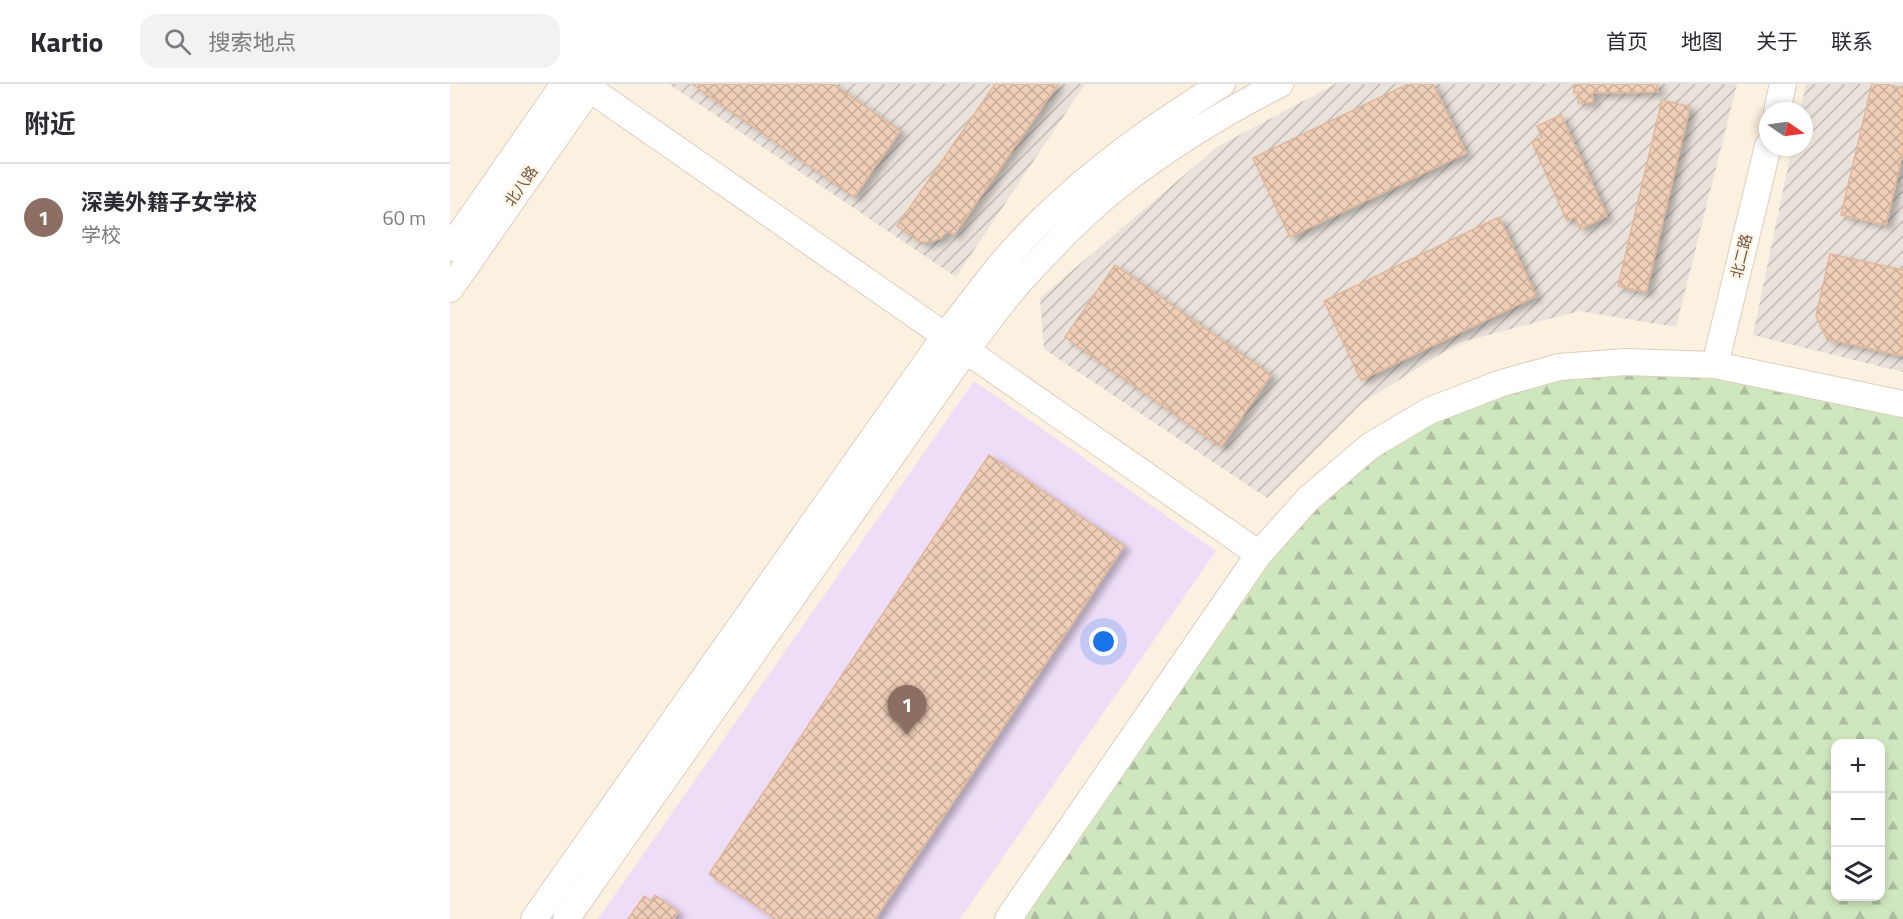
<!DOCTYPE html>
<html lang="zh">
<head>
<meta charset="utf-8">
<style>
	:root { --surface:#fff; --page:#f2f2f3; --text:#2b2b33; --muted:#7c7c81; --line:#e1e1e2; --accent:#e26c48 }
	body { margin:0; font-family:"Titillium Web","Noto Sans SC",sans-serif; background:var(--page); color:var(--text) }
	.controls { position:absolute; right:18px; bottom:18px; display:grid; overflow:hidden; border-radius:12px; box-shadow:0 3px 9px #0003 }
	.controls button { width:54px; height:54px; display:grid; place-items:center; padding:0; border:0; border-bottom:2px solid var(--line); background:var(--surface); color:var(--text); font:30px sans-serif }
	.compass { position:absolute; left:1309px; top:18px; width:54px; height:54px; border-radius:50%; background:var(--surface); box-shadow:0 3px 9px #0003; rotate:103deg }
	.you { position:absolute; left:654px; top:558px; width:21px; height:21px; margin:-15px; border:4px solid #fff; border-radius:50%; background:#1a73e8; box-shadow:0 0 0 9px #1a73e833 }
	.badge { display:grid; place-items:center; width:39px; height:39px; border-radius:50%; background:var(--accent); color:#fff; font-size:20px; font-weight:700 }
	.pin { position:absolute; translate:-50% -50px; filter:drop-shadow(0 2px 3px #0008) }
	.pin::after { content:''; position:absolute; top:32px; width:21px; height:18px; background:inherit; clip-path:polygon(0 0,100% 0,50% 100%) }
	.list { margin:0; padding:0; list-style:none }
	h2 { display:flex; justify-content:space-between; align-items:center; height:78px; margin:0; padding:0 24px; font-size:26px }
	h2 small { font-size:20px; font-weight:400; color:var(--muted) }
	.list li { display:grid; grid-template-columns:39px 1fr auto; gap:18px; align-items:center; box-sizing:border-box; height:108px; padding:0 24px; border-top:2px solid var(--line) }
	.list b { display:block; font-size:22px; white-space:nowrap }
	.list p { margin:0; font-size:20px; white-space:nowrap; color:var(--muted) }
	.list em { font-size:20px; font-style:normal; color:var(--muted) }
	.icon { flex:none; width:33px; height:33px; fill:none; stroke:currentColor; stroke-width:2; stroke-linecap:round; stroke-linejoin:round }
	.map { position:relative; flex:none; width:1453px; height:835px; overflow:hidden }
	header { display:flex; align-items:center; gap:36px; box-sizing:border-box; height:84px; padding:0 30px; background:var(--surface); border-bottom:2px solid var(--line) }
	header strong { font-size:28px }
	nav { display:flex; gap:33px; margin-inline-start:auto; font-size:21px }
	.search { width:420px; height:54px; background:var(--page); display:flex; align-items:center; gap:15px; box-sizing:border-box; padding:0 21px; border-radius:18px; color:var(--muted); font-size:22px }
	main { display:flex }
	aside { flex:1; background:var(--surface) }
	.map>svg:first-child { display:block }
</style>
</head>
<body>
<header>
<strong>Kartio</strong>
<div class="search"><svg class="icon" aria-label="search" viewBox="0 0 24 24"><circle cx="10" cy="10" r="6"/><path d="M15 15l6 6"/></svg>搜索地点</div>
<nav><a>首页</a><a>地图</a><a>关于</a><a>联系</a></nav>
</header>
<main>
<aside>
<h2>附近<small></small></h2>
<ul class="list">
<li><span class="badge" style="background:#8d6e63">1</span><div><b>深美外籍子女学校</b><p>学校</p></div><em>60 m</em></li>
</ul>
</aside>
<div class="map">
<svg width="1453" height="835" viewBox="0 0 1453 835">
	<defs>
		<pattern id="industrial-furrows" width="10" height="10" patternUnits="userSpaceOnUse" patternTransform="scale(1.5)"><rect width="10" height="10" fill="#e9e2db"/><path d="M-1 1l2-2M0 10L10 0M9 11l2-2" fill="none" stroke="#c1bab4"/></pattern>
		<pattern id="forest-firs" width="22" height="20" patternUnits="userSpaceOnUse" patternTransform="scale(1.5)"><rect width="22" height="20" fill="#cfe7bf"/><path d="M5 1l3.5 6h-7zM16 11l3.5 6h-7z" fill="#acbe9d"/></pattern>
		<pattern id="building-cross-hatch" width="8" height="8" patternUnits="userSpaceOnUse" patternTransform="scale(1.5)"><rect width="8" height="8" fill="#efcfb8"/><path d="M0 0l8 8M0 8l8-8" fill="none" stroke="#c6ab98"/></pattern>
		<filter id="shadow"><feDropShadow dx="6" dy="4" stdDeviation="3" flood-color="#0004"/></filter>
	</defs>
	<rect width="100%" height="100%" fill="#fbf1e0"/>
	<path fill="url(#industrial-furrows)" d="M219 0H635L506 193Z
		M885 0H1287L1226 243 1129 227 1008 259 912 319 817 414 594 265 590 214 767 63Z
		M1356 0H1453V288L1303 251 1342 63H1354V27H1350Z"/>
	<path fill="#eeddf7" d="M524 297 766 467 510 835H148Z"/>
	<path fill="url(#forest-firs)" fill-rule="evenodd" d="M1176 278 1453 322V835H558L809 470 979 327ZM1386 660H1430V812H1386Z"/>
	<path fill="url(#building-cross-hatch)" stroke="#e1b699" stroke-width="1.5" filter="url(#shadow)" d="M242 0H383L450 47 404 113Z
		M545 0H608L504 151 498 147 491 154 480 158H471L447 142Z
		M958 0H983L1016 69 840 153 803 74Z
		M1124 0H1207L1208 8 1143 9V18L1128 19V8L1124 9Z
		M1422 0H1434L1453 4V68L1436 141 1391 131Z
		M1212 16 1240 23 1196 208 1168 202Z
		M1111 31 1157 132 1130 145 1125 133 1117 137 1082 58 1092 53 1087 42Z
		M1049 133 1086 212 911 296 874 217Z
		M1380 170 1453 186V272L1377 255 1366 232Z
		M665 181 821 291 771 363 615 253Z
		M539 371 674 462 425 835H326L259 790Z
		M205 811 228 828 223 835H178L194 812 201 817Z"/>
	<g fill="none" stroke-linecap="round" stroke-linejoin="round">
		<g stroke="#dfcdbc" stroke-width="28">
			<path id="minor" d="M133 0 809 470
				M1327 27 1333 0
				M0 164 114 0
				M0 205 143 0
				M1265 281 1318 62
				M84 835 495 252C514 228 532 203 552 179 614 106 691 50 772 0
				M116 835 516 266C535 242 553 216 573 194 603 162 634 129 668 102 719 62 773 29 830 0
				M558 835 809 470 858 415 920 362 979 327 1049 300 1109 283 1176 278 1265 281 1453 320"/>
		</g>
		<use href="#minor" stroke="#fff" stroke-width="26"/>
	</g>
	<g text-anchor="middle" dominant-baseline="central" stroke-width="5" stroke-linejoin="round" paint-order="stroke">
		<g font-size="15" fill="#705748" stroke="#fef5e5">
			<text transform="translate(71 102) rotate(-55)">北八路</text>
			<text transform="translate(1291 172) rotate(-76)">北二路</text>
		</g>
	</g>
</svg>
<div class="controls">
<button>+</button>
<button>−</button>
<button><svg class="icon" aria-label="layers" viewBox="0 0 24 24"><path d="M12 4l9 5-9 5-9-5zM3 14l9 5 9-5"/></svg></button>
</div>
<svg class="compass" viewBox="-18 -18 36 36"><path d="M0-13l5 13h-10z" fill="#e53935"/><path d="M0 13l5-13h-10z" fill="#7c7c81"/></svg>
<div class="you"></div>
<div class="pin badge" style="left:457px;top:651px;background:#8d6e63">1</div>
</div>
</main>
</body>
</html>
